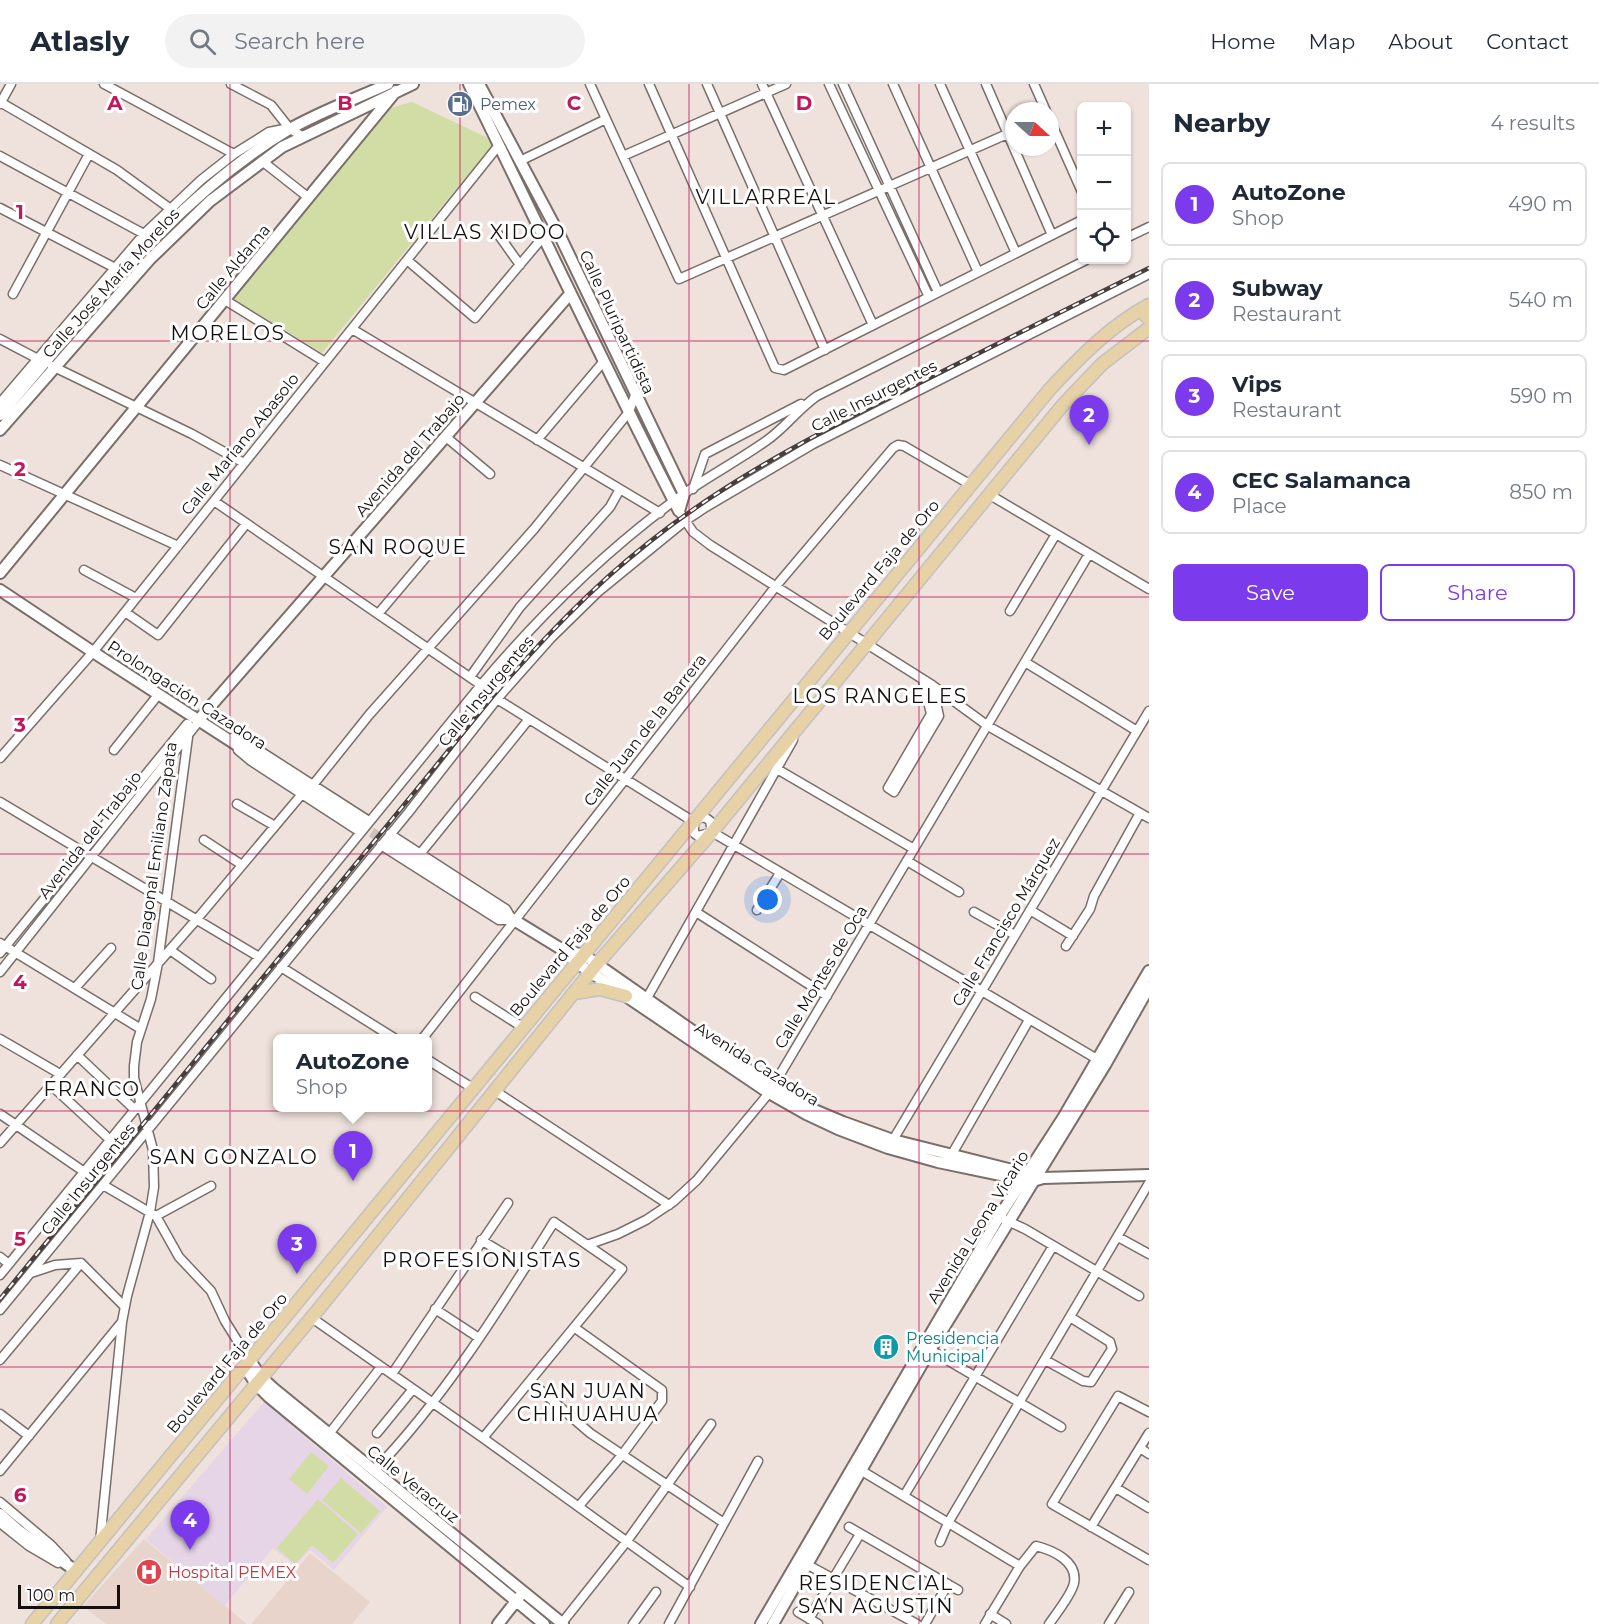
<!DOCTYPE html>
<html lang="en">
<head>
<meta charset="utf-8">
<style>
	:root { --surface:#fff; --page:#f2f2f3; --text:#1f2937; --muted:#747a83; --line:#e0e1e3; --accent:#7c3aed }
	body { margin:0; font-family:Montserrat,sans-serif; background:var(--page); color:var(--text) }
	.controls { position:absolute; right:18px; top:18px; display:grid; overflow:hidden; border-radius:9px; box-shadow:0 2px 4px #0004 }
	.controls button { width:54px; height:54px; display:grid; place-items:center; padding:0; border:0; border-bottom:2px solid var(--line); background:var(--surface); color:var(--text); font:30px sans-serif }
	.compass { position:absolute; left:1005px; top:18px; width:54px; height:54px; border-radius:50%; background:var(--surface); box-shadow:0 2px 4px #0004; rotate:111deg }
	.scale { position:absolute; left:18px; bottom:15px; width:102px; box-sizing:border-box; padding-left:6px; border:3px solid #15100f; border-top:0; font-size:16px; line-height:21px; white-space:nowrap; color:#15100f; -webkit-text-stroke:4px #fff; paint-order:stroke }
	.you { position:absolute; left:768px; top:816px; width:21px; height:21px; margin:-15px; border:4px solid #fff; border-radius:50%; background:#1a73e8; box-shadow:0 0 0 9px #1a73e833 }
	.badge { display:grid; place-items:center; width:39px; height:39px; border-radius:50%; background:var(--accent); color:#fff; font-size:20px; font-weight:700 }
	.pin { position:absolute; translate:-50% -50px; filter:drop-shadow(0 2px 3px #0008) }
	.pin::after { content:''; position:absolute; top:32px; width:21px; height:18px; background:inherit; clip-path:polygon(0 0,100% 0,50% 100%) }
	.popup { position:absolute; left:273px; top:950px; width:159px; height:78px; box-sizing:border-box; display:grid; place-content:center; border-radius:9px; background:var(--surface); filter:drop-shadow(0 2px 4px #0005); font-size:20px; white-space:nowrap; color:var(--muted) }
	.popup b { font-size:22px; color:var(--text) }
	.popup::after { content:''; position:absolute; left:50%; top:100%; margin-left:-12px; border:12px solid transparent; border-top-color:var(--surface) }
	.list { margin:0; padding:0; list-style:none }
	h2 { display:flex; justify-content:space-between; align-items:center; height:78px; margin:0; padding:0 24px; font-size:26px }
	h2 small { font-size:20px; font-weight:400; color:var(--muted) }
	.list li { display:grid; grid-template-columns:39px 1fr auto; gap:18px; align-items:center; box-sizing:border-box; height:84px; margin:0 12px 12px; padding:0 12px; border:2px solid var(--line); border-radius:9px }
	.list b { display:block; font-size:22px; white-space:nowrap }
	.list p { margin:0; font-size:20px; white-space:nowrap; color:var(--muted) }
	.list em { font-size:20px; font-style:normal; color:var(--muted) }
	.actions { display:flex; gap:12px; padding:18px 24px }
	.actions a { flex:1; padding:14px 0; border:2px solid var(--accent); border-radius:9px; text-align:center; font-size:21px; color:var(--accent) }
	.actions .main { background:var(--accent); color:#fff }
	.icon { flex:none; width:33px; height:33px; fill:none; stroke:currentColor; stroke-width:2; stroke-linecap:round; stroke-linejoin:round }
	.map { position:relative; flex:none; width:1149px; height:1540px; overflow:hidden }
	header { display:flex; align-items:center; gap:36px; box-sizing:border-box; height:84px; padding:0 30px; background:var(--surface); border-bottom:2px solid var(--line) }
	header strong { font-size:28px }
	nav { display:flex; gap:33px; margin-inline-start:auto; font-size:21px }
	.search { width:420px; height:54px; background:var(--page); display:flex; align-items:center; gap:15px; box-sizing:border-box; padding:0 21px; border-radius:33px; color:var(--muted); font-size:22px }
	main { display:flex }
	aside { flex:1; background:var(--surface) }
	.map>svg:first-child { display:block }
</style>
</head>
<body>
<header>
<strong>Atlasly</strong>
<div class="search"><svg class="icon" aria-label="search" viewBox="0 0 24 24"><circle cx="10" cy="10" r="6"/><path d="M15 15l6 6"/></svg>Search here</div>
<nav><a>Home</a><a>Map</a><a>About</a><a>Contact</a></nav>
</header>
<main>
<div class="map">
<svg width="1149" height="1540" viewBox="0 0 1149 1540">
	<rect width="100%" height="100%" fill="#efe2dd"/>
	<path fill="#e9d4cc" d="M144 1455 247 1540H106L83 1522Z
		M310 1469 370 1518 352 1540H251Z"/>
	<path fill="#e6d5e7" d="M264 1318 387 1423 334 1486 310 1466 295 1482 273 1464 224 1522 146 1455Z"/>
	<path fill="#d2dca5" d="M412 18 486 53 492 61 322 269 234 215 390 24Z
		M311 1368 329 1382 307 1410 289 1395Z
		M341 1394 380 1427 361 1449 322 1416Z
		M318 1415 358 1450 333 1479 312 1461 295 1480 277 1464Z"/>
	<g fill="none" stroke-linecap="round" stroke-linejoin="round">
		<path stroke="#cec2be" stroke-width="10" stroke-dasharray="10 5" stroke-linecap="butt" d="M359 740 390 760"/>
		<g stroke="#796e69" stroke-width="11">
			<path id="minor" d="M104 0 234 70
				M231 0 271 21 290 45 302 52
				M590 0 679 195 1014 47
				M649 0 775 284 784 286 1082 136
				M707 0 825 266
				M762 0 873 241
				M829 0 929 213
				M843 0 938 208
				M893 0 978 188
				M940 0 1016 169
				M986 0 1052 151
				M1034 0 1046 27
				M0 18 117 86 172 126
				M0 20 11 0
				M1050 36 1082 108
				M0 72 144 150
				M623 72 786 0
				M262 77 309 114
				M520 77 606 35
				M0 124 119 186
				M498 150 520 181
				M1126 154 1149 143
				M407 176 475 234 544 152
				M13 210 89 70
				M225 216 325 278
				M352 245 660 429
				M0 255 40 276
				M52 282 192 350 244 379
				M0 319 144 150 201 96 234 70 269 48 289 44
				M446 353 490 390
				M537 356 604 277
				M0 381 178 462
				M693 405 705 370 801 320
				M990 411 1149 505
				M214 417 481 601 497 615 694 738
				M679 427 693 448 710 461 932 601 988 642 1149 734
				M84 486 136 514
				M1010 527 1056 450
				M125 528 158 551 246 440
				M378 530 438 459
				M1025 578 1137 647
				M470 593 520 523 610 423 620 405
				M923 596 931 630 888 704 894 708 939 632 932 601
				M232 654 257 665 369 737
				M114 666 158 611
				M238 666 251 677 360 748
				M0 674 93 568 499 61
				M777 685 914 765
				M313 701 369 631 534 445 629 328 635 311
				M0 718 259 873
				M237 720 275 742
				M694 737C701 733 704 732 710 737L712 748
				M694 738V749L698 752 710 749
				M712 748 1102 978
				M390 750 506 825 510 832
				M204 756 242 781
				M381 761 499 836H513
				M420 770 529 635
				M907 777 959 808
				M757 826 780 789
				M1030 826 1073 852
				M696 828 827 912
				M974 828 1015 851
				M0 859 141 945
				M1066 862 1090 825 1094 812 1140 729
				M170 866 211 895
				M0 869 187 640
				M281 883 394 954
				M0 888 199 637
				M75 904 111 864
				M475 913 524 944
				M647 914 793 656
				M423 954 776 502 893 364 898 361 904 362 971 401
				M0 955 60 990
				M77 971 132 1023 140 1025
				M428 976 474 1005
				M51 1001 106 1052
				M495 1007 669 1121
				M0 1030 83 1087
				M0 1059 197 835 302 710
				M890 1061 1149 627
				M952 1070 1029 936
				M103 1101 156 1132 179 1173 211 1207 225 1237 250 1277
				M156 1132 211 1102
				M999 1133 1025 1145 1139 1212
				M1118 1153 1149 1170
				M481 1156 526 1183
				M587 1161 618 1150 646 1136 673 1118 697 1096 769 1009 1089 470
				M0 1173 9 1180
				M31 1189 55 1181 81 1179 124 1222
				M0 1191 481 601C541 530 607 465 682 411 709 392 739 376 766 357 785 344 798 325 817 312L1086 176
				M435 1225 479 1254
				M0 1226 408 729 497 615 550 555 598 508 685 437 706 423 813 360 1149 190
				M312 1234 483 1354 690 1503
				M575 1244 662 1306V1317L622 1371 579 1422
				M927 1264 1061 1343
				M0 1276 81 1179
				M1045 1276 1083 1297 1091 1298 1112 1265 1110 1258 1070 1233
				M392 1290 508 1119
				M531 1298 590 1349 724 1439
				M1149 1328 1118 1312 1052 1420 1149 1476
				M0 1330 29 1352
				M377 1349 413 1305
				M329 1350 381 1283
				M1140 1364 1149 1370
				M857 1384 1020 1482
				M0 1387 121 1239
				M374 1387C445 1313 500 1224 554 1138L622 1185 483 1354
				M1116 1404 1149 1424
				M904 1412 1053 1162
				M0 1418 51 1461 66 1477
				M0 1439 29 1462 58 1479
				M849 1443 958 1506
				M1091 1443 1149 1349
				M100 1458 122 1238 127 1212 150 1128 154 1103 153 1066 134 994V982L137 958 151 915 158 879 188 653V640
				M940 1458 948 1439 1149 1099
				M808 1481 917 1540
				M798 1528 818 1540
				M990 1530 1006 1540
				M809 1535 860 1450
				M562 1539 627 1457 711 1340
				M633 1540 656 1508
				M669 1540 758 1377
				M925 1540 948 1500
				M985 1540 1020 1482 1036 1462C1052 1466 1078 1477 1074 1499 1072 1510 1056 1530 1049 1540
				M1109 1540 1129 1508"/>
		</g>
		<g stroke="#796e69" stroke-width="14">
			<path id="tertiary" d="M469 0C539 142 606 286 679 427
				M479 0 560 152 684 410 679 427
				M0 331C88 230 171 116 288 46 319 28 355 15 388 0
				M0 346 150 175 210 117 282 63 413 0
				M0 489 396 7
				M0 506 93 568 359 740
				M199 637 202 632 570 210
				M390 760 563 866 577 879 769 1009 806 1030 838 1045 888 1064 938 1078 1024 1096 1033 1097 1043 1094 1149 1091
				M575 869 584 871 773 1003 812 1025 843 1038 893 1056 1024 1089
				M250 1277 262 1294 274 1305 563 1540
				M245 1283 256 1300 269 1313 544 1540
				M0 1430 18 1446 76 1487
				M498 1540 520 1512
				M761 1540 999 1133 1063 1034 1149 887
				M773 1540 930 1266 1105 981 1149 903"/>
		</g>
		<g stroke="#c2c1c1" stroke-width="15">
			<path id="primary" d="M1143 224 1145 231 1149 235
				M574 909 600 905 626 912
				M32 1540 1050 305C1079 274 1111 241 1149 221
				M57 1540 317 1227 597 880 712 748 1062 322 1102 280 1149 244"/>
		</g>
		<use href="#minor" stroke="#fff" stroke-width="8"/>
		<use href="#tertiary" stroke="#fff" stroke-width="10"/>
		<use href="#primary" stroke="#e7d1a6" stroke-width="12"/>
		<g stroke="#463f3d" stroke-width="4.5">
			<path id="rail" d="M0 1215 493 612C541 557 591 504 648 459 731 393 827 344 921 298 997 260 1073 222 1149 184"/>
		</g>
		<use href="#rail" stroke="#fff" stroke-width="2" stroke-dasharray="7" stroke-linecap="butt"/>
	</g>
	<path fill="none" stroke="#c2185b" stroke-width="1.5" stroke-opacity="0.55" d="M230 0V1540M460 0V1540M689 0V1540M919 0V1540M0 257H1149M0 513H1149M0 770H1149M0 1027H1149M0 1283H1149"/>
	<defs>
		<g id="fuel-disc" transform="scale(1.35)"><circle r="9.5" fill="#5c6f8a" stroke="#fff"/><path d="M-5.5-6h7V0h2V4h1.3V-2.5L3-4.5l.8-.8L6-3V5H2.5V1h-1V6h-7ZM-4.2-4.7v3.2H.2V-4.7Z" fill="#fff"/></g>
		<g id="building-disc" transform="scale(1.35)"><circle r="9.5" fill="#0f9aa8" stroke="#fff"/><path d="M-4-6H4V6H1V3H-1V6H-4ZM-2.5-4.3h1.7v1.8h-1.7ZM.8-4.3h1.7v1.8H.8ZM-2.5-1h1.7V.8h-1.7ZM.8-1h1.7V.8H.8Z" fill="#fff"/></g>
		<g id="hospital-disc" transform="scale(1.35)"><circle r="9.5" fill="#e0444e" stroke="#fff"/><path d="M-5-5h3v3.5h4V-5h3V5h-3V1.5h-4V5h-3Z" fill="#fff"/></g>
	</defs>
	<g fill-rule="evenodd">
		<use href="#fuel-disc" x="460" y="20"/>
		<use href="#building-disc" x="886" y="1263"/>
		<use href="#hospital-disc" x="149" y="1488"/>
	</g>
	<g text-anchor="middle" dominant-baseline="central" stroke-width="6" stroke-linejoin="round" paint-order="stroke">
		<g font-size="16" fill="#4e5e75" stroke="#fff" text-anchor="start">
			<text x="480" y="20">Pemex</text>
		</g>
		<g font-size="16" fill="#15100f" stroke="#fff">
			<text transform="translate(233 183) rotate(-50)">Calle Aldama</text>
			<text transform="translate(111 199) rotate(-48)">Calle José María Morelos</text>
			<text transform="translate(617 238) rotate(65)">Calle Pluripartidista</text>
			<text transform="translate(874 312) rotate(-27)">Calle Insurgentes</text>
			<text transform="translate(240 360) rotate(-51)">Calle Mariano Abasolo</text>
			<text transform="translate(410 371) rotate(-49)">Avenida del Trabajo</text>
			<text transform="translate(879 486) rotate(-50)">Boulevard Faja de Oro</text>
			<text transform="translate(486 607) rotate(-50)">Calle Insurgentes</text>
			<text transform="translate(187 611) rotate(33)">Prolongación Cazadora</text>
			<text transform="translate(645 646) rotate(-52)">Calle Juan de la Barrera</text>
			<text transform="translate(90 751) rotate(-52)">Avenida del Trabajo</text>
			<text transform="translate(154 782) rotate(-82)">Calle Diagonal Emiliano Zapata</text>
			<text transform="translate(1006 838) rotate(-59)">Calle Francisco Márquez</text>
			<text transform="translate(570 862) rotate(-50)">Boulevard Faja de Oro</text>
			<text transform="translate(821 893) rotate(-59)">Calle Montes de Oca</text>
			<text transform="translate(757 980) rotate(32)">Avenida Cazadora</text>
			<text transform="translate(88 1095) rotate(-51)">Calle Insurgentes</text>
			<text transform="translate(978 1143) rotate(-58)">Avenida Leona Vicario</text>
			<text transform="translate(227 1279) rotate(-50)">Boulevard Faja de Oro</text>
			<text transform="translate(413 1400) rotate(39)">Calle Veracruz</text>
		</g>
		<g font-size="16" fill="#0d838f" stroke="#fff" text-anchor="start">
			<text x="906" y="1254">Presidencia<tspan x="906" dy="18">Municipal</tspan></text>
		</g>
		<g font-size="16" fill="#be3a42" stroke="#fff" text-anchor="start">
			<text x="168" y="1488">Hospital PEMEX</text>
		</g>
		<g font-size="20" letter-spacing="1.5" fill="#15100f" stroke="#fff">
			<text x="766" y="113">VILLARREAL</text>
			<text x="485" y="148">VILLAS XIDOO</text>
			<text x="228" y="249">MORELOS</text>
			<text x="398" y="463">SAN ROQUE</text>
			<text x="880" y="612">LOS RANGELES</text>
			<text x="92" y="1005">FRANCO</text>
			<text x="234" y="1073">SAN GONZALO</text>
			<text x="482" y="1176">PROFESIONISTAS</text>
			<text x="588" y="1307">SAN JUAN<tspan x="588" dy="23">CHIHUAHUA</tspan></text>
			<text x="876" y="1499">RESIDENCIAL<tspan x="876" dy="23">SAN AGUSTIN</tspan></text>
		</g>
	</g>
	<g font-size="20" text-anchor="middle" font-weight="bold" fill="#c2185b" stroke="#fff" stroke-width="6" stroke-linejoin="round" paint-order="stroke">
		<text x="115" y="26">A</text>
		<text x="345" y="26">B</text>
		<text x="574" y="26">C</text>
		<text x="804" y="26">D</text>
		<text x="20" y="135">1</text>
		<text x="20" y="392">2</text>
		<text x="20" y="648">3</text>
		<text x="20" y="905">4</text>
		<text x="20" y="1162">5</text>
		<text x="20" y="1418">6</text>
	</g>
</svg>
<div class="controls">
<button>+</button>
<button>−</button>
<button><svg class="icon" aria-label="locate" viewBox="0 0 24 24"><circle cx="12" cy="12" r="6"/><path d="M12 2v4M12 18v4M2 12h4M18 12h4"/></svg></button>
</div>
<svg class="compass" viewBox="-18 -18 36 36"><path d="M0-13l5 13h-10z" fill="#e53935"/><path d="M0 13l5-13h-10z" fill="#747a83"/></svg>
<div class="scale">100 m</div>
<div class="you"></div>
<div class="pin badge" style="left:353px;top:1097px">1</div>
<div class="popup"><b>AutoZone</b>Shop</div>
<div class="pin badge" style="left:1089px;top:361px">2</div>
<div class="pin badge" style="left:297px;top:1190px">3</div>
<div class="pin badge" style="left:190px;top:1466px">4</div>
</div>
<aside>
<h2>Nearby<small>4 results</small></h2>
<ul class="list">
<li><span class="badge">1</span><div><b>AutoZone</b><p>Shop</p></div><em>490 m</em></li>
<li><span class="badge">2</span><div><b>Subway</b><p>Restaurant</p></div><em>540 m</em></li>
<li><span class="badge">3</span><div><b>Vips</b><p>Restaurant</p></div><em>590 m</em></li>
<li><span class="badge">4</span><div><b>CEC Salamanca</b><p>Place</p></div><em>850 m</em></li>
</ul>
<div class="actions"><a class="main">Save</a><a>Share</a></div>
</aside>
</main>
</body>
</html>
